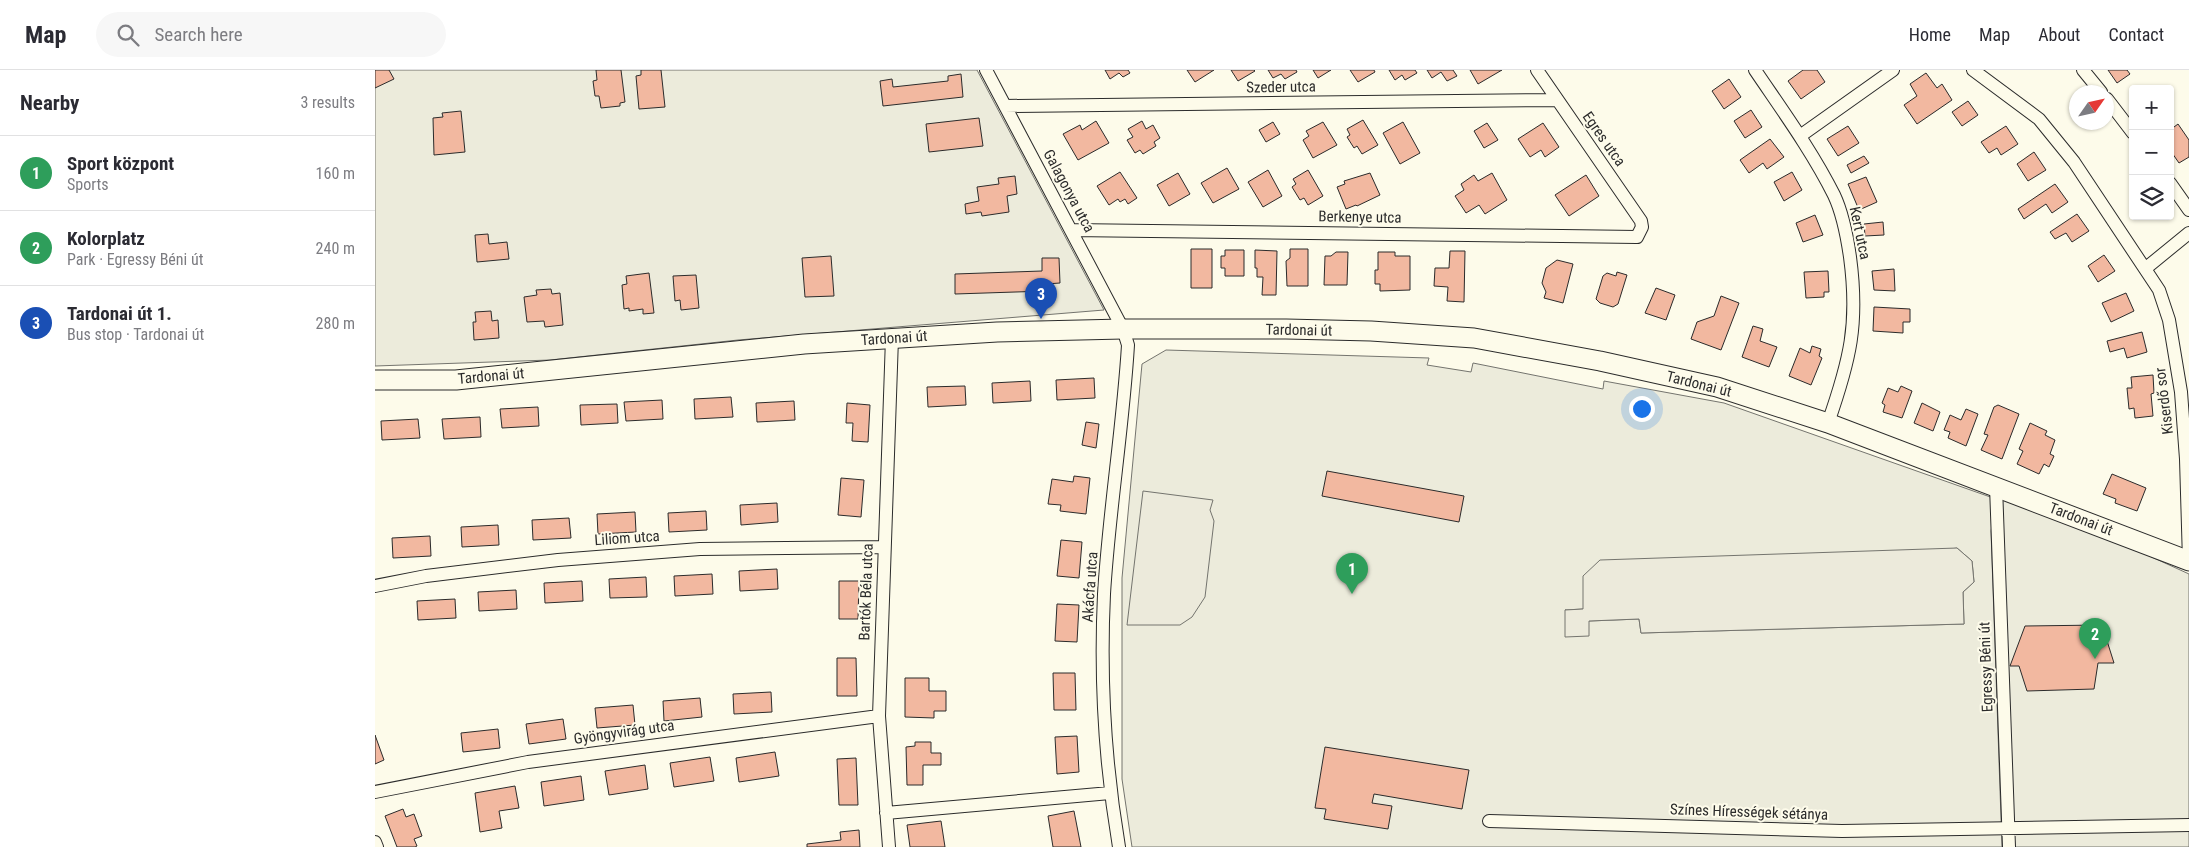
<!DOCTYPE html>
<html lang="en">
<head>
<meta charset="utf-8">
<style>
	:root { --surface:#fff; --page:#f7f7f7; --text:#2b2b33; --muted:#7c7c81; --line:#e1e1e2; --accent:#c62828 }
	body { margin:0; font-family:"Roboto Condensed",sans-serif; background:var(--page); color:var(--text) }
	.controls { position:absolute; right:15px; top:15px; display:grid; overflow:hidden; border-radius:5px; box-shadow:0 1px 4px #0004 }
	.controls button { width:45px; height:45px; display:grid; place-items:center; padding:0; border:0; border-bottom:1px solid var(--line); background:var(--surface); color:var(--text); font:25px sans-serif }
	.compass { position:absolute; left:1694px; top:15px; width:45px; height:45px; border-radius:50%; background:var(--surface); box-shadow:0 1px 4px #0004; rotate:56deg }
	.you { position:absolute; left:1266px; top:338px; width:18px; height:18px; margin:-12px; border:4px solid #fff; border-radius:50%; background:#1a73e8; box-shadow:0 0 0 8px #1a73e833 }
	.badge { display:grid; place-items:center; width:32px; height:32px; border-radius:50%; background:var(--accent); color:#fff; font-size:16px; font-weight:700 }
	.pin { position:absolute; translate:-50% -41px; filter:drop-shadow(0 1px 2px #0008) }
	.pin::after { content:''; position:absolute; top:26px; width:18px; height:15px; background:inherit; clip-path:polygon(0 0,100% 0,50% 100%) }
	.list { margin:0; padding:0; list-style:none }
	h2 { display:flex; justify-content:space-between; align-items:center; height:65px; margin:0; padding:0 20px; font-size:21px }
	h2 small { font-size:16px; font-weight:400; color:var(--muted) }
	.list li { display:grid; grid-template-columns:32px 1fr auto; gap:15px; align-items:center; box-sizing:border-box; height:75px; padding:0 20px; border-top:1px solid var(--line) }
	.list b { display:block; font-size:19px; white-space:nowrap }
	.list p { margin:0; font-size:16px; white-space:nowrap; color:var(--muted) }
	.list em { font-size:16px; font-style:normal; color:var(--muted) }
	.icon { flex:none; width:28px; height:28px; fill:none; stroke:currentColor; stroke-width:2; stroke-linecap:round; stroke-linejoin:round }
	.map { position:relative; flex:none; width:1814px; height:777px; overflow:hidden }
	header { display:flex; align-items:center; gap:30px; box-sizing:border-box; height:70px; padding:0 25px; background:var(--surface); border-bottom:1px solid var(--line) }
	header strong { font-size:24px }
	nav { display:flex; gap:28px; margin-inline-start:auto; font-size:18px }
	.search { width:350px; height:45px; background:var(--page); display:flex; align-items:center; gap:12px; box-sizing:border-box; padding:0 18px; border-radius:28px; color:var(--muted); font-size:19px }
	main { display:flex }
	aside { flex:1; background:var(--surface) }
	.map>svg:first-child { display:block }
</style>
</head>
<body>
<header>
<strong>Map</strong>
<div class="search"><svg class="icon" aria-label="search" viewBox="0 0 24 24"><circle cx="10" cy="10" r="6"/><path d="M15 15l6 6"/></svg>Search here</div>
<nav><a>Home</a><a>Map</a><a>About</a><a>Contact</a></nav>
</header>
<main>
<aside>
<h2>Nearby<small>3 results</small></h2>
<ul class="list">
<li><span class="badge" style="background:#2e9e5b">1</span><div><b>Sport központ</b><p>Sports</p></div><em>160 m</em></li>
<li><span class="badge" style="background:#2e9e5b">2</span><div><b>Kolorplatz</b><p>Park · Egressy Béni út</p></div><em>240 m</em></li>
<li><span class="badge" style="background:#1a4fb4">3</span><div><b>Tardonai út 1.</b><p>Bus stop · Tardonai út</p></div><em>280 m</em></li>
</ul>
</aside>
<div class="map">
<svg width="1814" height="777" viewBox="0 0 1814 777">
	<rect width="100%" height="100%" fill="#fdfbea"/>
	<path fill="#ecebdb" stroke="#74746e" fill-rule="evenodd" d="M0 0H602L729 240 363 270 175 290 0 296Z
		M791 280 1054 288 1052 295 1096 302 1098 293 1228 319 1229 311 1349 333 1621 429V416L1814 504V777H1640L1628 620 1621 433 1616 461 1627 777H757L747 709V508L767 294ZM1582 478 1597 491 1599 512 1588 522 1589 554 1266 563 1264 549 1214 551 1190 540 1208 539Z"/>
	<path fill="#eceadb" stroke="#74746e" d="M768 421 838 430 835 440 839 451 830 527 817 547 805 555H752Z
		M1582 478 1597 491 1599 512 1588 522 1589 554 1266 563 1264 549 1214 551V566L1190 567V540L1208 539V506L1225 490Z"/>
	<path fill="#f2b8a0" stroke="#2b2b2b" d="M0 0H14L19 9 0 18Z
		M221 0H246L250 32 245 33V36L226 38 224 26H220L218 11 222 10Z
		M266 0H286L290 37 264 39 261 6 266 5Z
		M730 0H753L755 3 748 7 744 3 735 9Z
		M812 0H839L820 12Z
		M856 0H879L880 1 863 11Z
		M893 0H921L922 2 910 9 906 4 898 8Z
		M938 0H956L943 8Z
		M975 0H999L1000 2 983 12Z
		M1014 0H1040L1042 3 1030 10 1027 5 1020 10Z
		M1052 0H1078L1082 6 1072 11 1066 2 1057 8Z
		M1095 0H1127L1103 14Z
		M1428 0H1442L1450 12 1426 29 1413 11Z
		M1733 0H1752L1755 4 1742 13Z
		M1551 3 1562 18 1567 14 1577 30 1542 54 1529 35 1542 26 1535 14Z
		M586 4 588 27 508 36 505 11 517 9 518 17 573 11V6Z
		M1354 9 1366 27 1349 39 1337 21Z
		M1593 31 1603 45 1587 56 1577 42Z
		M1376 40 1387 57 1370 68 1359 51Z
		M86 41 90 82 59 85 58 48 68 47 67 43Z
		M604 48 608 76 554 82 551 54Z
		M988 50 1003 75 987 84 982 76 979 78 972 67 975 65 972 59Z
		M721 51 734 73 703 90 688 64 705 55 707 60Z
		M767 51 771 59 778 55 785 68 779 72 781 76 768 84 765 80 760 83 752 70 758 67 753 59Z
		M898 52 905 64 891 72 884 60Z
		M948 52 962 75 938 88 928 70 934 66 931 61Z
		M1028 52 1045 83 1025 94 1008 63Z
		M1112 53 1123 70 1109 78 1099 61Z
		M1168 53 1184 77 1170 87 1166 80 1155 87 1143 69Z
		M1803 54 1814 70V87L1804 93 1795 80V60Z
		M1473 56 1484 73 1463 86 1452 69Z
		M1631 56 1643 74 1626 85 1622 78 1614 83 1606 72Z
		M1395 69 1409 87 1392 99 1388 93 1374 103 1365 90Z
		M1659 82 1671 100 1653 111 1642 94Z
		M1489 86 1494 93 1476 103 1472 95Z
		M852 98 864 119 838 133 826 113Z
		M893 100 907 126 888 137 873 112Z
		M933 100 948 126 933 135 929 128 925 130 917 117 921 114 918 109Z
		M745 102 762 128 753 134 750 129 745 132 743 129 734 135 722 116Z
		M1417 102 1427 120 1409 131 1399 112Z
		M803 103 815 124 794 136 782 115Z
		M995 103 1005 125 982 136 981 135 971 139 962 117 970 114 969 111Z
		M1117 103 1132 130 1110 144 1104 135 1091 143 1080 126 1089 120 1086 114 1099 105 1103 111Z
		M1211 105 1224 126 1194 146 1180 125Z
		M640 106 642 124 632 126 634 142 607 146 606 142 591 144 590 134 604 131 602 117 624 114 623 108Z
		M1491 107 1502 132 1484 140 1473 114Z
		M1680 114 1693 132 1677 143 1671 134 1649 149 1643 139Z
		M1702 144 1714 161 1697 172 1691 163 1680 169 1675 162Z
		M1440 145 1448 165 1428 172 1421 153Z
		M1508 152 1509 165 1490 166 1489 154Z
		M113 164 114 174 132 172 134 189 102 192 100 165Z
		M816 179H837V218H816Z
		M915 179H933V216H912L911 191 915 188Z
		M850 180H869V206H850V198H846V186H850Z
		M880 180 902 181 901 225H887L888 207H882V198H880Z
		M1075 181H1090L1089 232 1072 231 1073 217 1059 216 1060 198H1074Z
		M961 182H973L972 215H949L950 186H956Z
		M1003 182H1020V186H1035V220L1005 221V214H1000V200H1003Z
		M1729 185 1740 201 1723 212 1713 196Z
		M456 186 459 226 430 227 427 188Z
		M667 188H684L685 213 671 214V221L580 224V204L667 201Z
		M1182 190 1198 194 1188 233 1169 228 1171 222 1167 213 1171 198Z
		M1519 199 1520 221 1499 220 1497 201Z
		M1453 201 1454 222H1449V227L1431 228 1429 202Z
		M1242 202 1252 205 1243 234 1238 237 1225 233 1221 229 1228 206 1232 203 1241 206Z
		M274 203 279 243 268 244V239L254 241V238L249 239 247 215 252 214 251 206Z
		M321 205 324 238 306 240 305 230 300 231 298 206Z
		M1281 218 1300 225 1291 250 1270 243Z
		M176 219 177 224 185 223 188 255 170 257 169 251 152 252 149 227 162 225 161 220Z
		M1751 223 1759 241 1736 252 1727 233Z
		M1346 226 1364 233 1346 280 1316 269 1322 252 1339 246Z
		M1499 237 1535 239V252H1528V263L1498 261Z
		M116 241 117 251 123 250 124 268 99 270 98 252H101L100 242Z
		M1378 256 1388 259 1385 271 1402 277 1394 297 1367 287Z
		M1767 262 1772 282 1752 288 1749 278 1735 282 1732 271Z
		M1437 276 1446 279 1444 286 1447 288 1436 315 1414 306 1425 278 1435 283Z
		M1778 305 1779 323 1776 324 1778 346 1760 348 1759 338 1754 339 1752 318H1757L1756 307Z
		M719 308 720 328 682 330 681 310Z
		M655 311 656 331 618 333 617 313Z
		M590 316 591 335 553 337 552 317Z
		M1526 316 1537 321 1527 348 1508 342 1510 335 1507 333 1513 318 1523 322Z
		M356 327 358 347 320 349 319 329Z
		M287 330 288 349 251 351 249 332Z
		M419 331 420 350 382 352 381 333Z
		M472 333 495 335 493 372 477 371 478 353H471Z
		M1547 333 1565 342 1558 361 1539 353Z
		M242 334 243 353 206 355 205 335Z
		M1623 335 1644 344 1627 389 1606 380 1613 365 1609 364 1619 337Z
		M163 337 164 356 127 358 125 339Z
		M1591 339 1603 344 1591 376 1573 368 1575 362 1569 360 1575 345 1586 350Z
		M105 347 106 367 69 369 67 349Z
		M43 349 45 368 7 370 6 351Z
		M711 352 724 354 721 378 707 375Z
		M1655 353 1672 361 1670 365 1680 370 1675 384 1679 386 1674 397 1669 394 1664 404 1642 394 1648 381 1644 379Z
		M952 401 1089 426 1084 452 947 426Z
		M1737 404 1771 418 1762 441 1740 433 1741 429 1728 424Z
		M699 406 715 408 711 444 685 441 686 435 673 434 677 409 698 412Z
		M466 408 489 410 486 447 463 445Z
		M402 433 403 452 366 455 365 435Z
		M331 441 332 460 294 462 293 443Z
		M260 442 261 462 223 464 222 444Z
		M194 448 196 468 158 470 157 450Z
		M123 455 124 475 87 477 86 457Z
		M55 466 56 486 18 488 17 468Z
		M686 470 707 472 704 508 682 506Z
		M402 499 403 519 365 521 364 501Z
		M337 504 338 524 300 526 299 506Z
		M271 507 272 527 235 528 234 509Z
		M207 511 208 531 170 533 169 513Z
		M464 511H484L483 549H464Z
		M141 520 142 539 104 541 103 522Z
		M80 529 81 548 43 550 42 531Z
		M682 534 704 535 702 572 680 571Z
		M1727 555 1739 593H1723L1719 619 1652 621 1644 596H1635L1650 556Z
		M462 588H481L482 626H462Z
		M678 603H700L701 640H679Z
		M530 608H554V621H571V641H559V648L530 647Z
		M396 622 397 642 359 644 358 624Z
		M325 628 327 647 289 651 288 631Z
		M258 635 260 655 222 658 220 638Z
		M188 649 191 669 154 674 151 654Z
		M123 659 125 678 88 682 86 663Z
		M0 665 9 690 0 694Z
		M702 666 704 702 682 704 680 667Z
		M540 672H556V683H566V695H548V715H532L531 677 540 676Z
		M950 677 1094 700 1087 739 999 724 997 733 1017 736 1013 759 949 749 951 739 940 738Z
		M400 682 404 706 364 712 361 688Z
		M335 687 339 711 299 717 295 693Z
		M481 688 483 735H464L462 689Z
		M270 695 273 719 234 725 230 701Z
		M206 706 209 730 169 736 166 712Z
		M140 716 144 738 124 741 127 758 105 762 100 723Z
		M28 739 31 747 39 744 47 766 39 769 42 776 40 777H22L10 746Z
		M699 741 706 777H678L673 746Z
		M566 751 570 777H535L532 755Z
		M484 760 485 777H432V774L466 770 465 762Z"/>
	<g fill="none" stroke-linecap="round" stroke-linejoin="round">
		<g stroke="#2b2b2b" stroke-width="14">
			<path id="street" d="M611 0 748 259 753 275C748 358 734 441 729 524 725 608 730 694 744 777
				M1380 0C1407 40 1437 81 1459 125 1468 144 1472 166 1475 187 1484 254 1475 290 1453 353
				M1598 0 1664 49 1699 92 1784 220 1794 250 1806 322 1811 389 1814 491
				M1708 0 1726 22
				M1732 29 1758 63
				M630 36 1182 30
				M1425 66 1518 0
				M1795 113 1814 140
				M696 160 1262 167 1267 157 1266 151 1162 0
				M1771 198 1814 163
				M1621 416 1634 777
				M0 516 51 506 183 490 325 479 509 477
				M0 722 153 692 504 646
				M511 743 735 723
				M1114 751 1467 761 1814 755
				M0 772 2 777
				M514 777 504 646 517 268"/>
		</g>
		<g stroke="#2b2b2b" stroke-width="21">
			<path id="secondary" d="M0 310H81L429 274 622 262 748 259H911L996 261 1099 268 1225 291 1342 317 1453 353 1814 491"/>
		</g>
		<use href="#street" stroke="#fdfbea" stroke-width="12"/>
		<use href="#secondary" stroke="#fdfbea" stroke-width="19"/>
	</g>
	<g text-anchor="middle" dominant-baseline="central" stroke-width="4" stroke-linejoin="round" paint-order="stroke">
		<g font-size="15" fill="#2b2b2b" stroke="#fdfbea">
			<text transform="translate(906 17) rotate(-1)">Szeder utca</text>
			<text transform="translate(1229 69) rotate(55)">Egres utca</text>
			<text transform="translate(694 121) rotate(62)">Galagonya utca</text>
			<text transform="translate(985 147) rotate(1)">Berkenye utca</text>
			<text transform="translate(1485 163) rotate(78)">Kert utca</text>
			<text transform="translate(924 260) rotate(1)">Tardonai út</text>
			<text transform="translate(519 268) rotate(-4)">Tardonai út</text>
			<text transform="translate(116 306) rotate(-5)">Tardonai út</text>
			<text transform="translate(1324 314) rotate(14)">Tardonai út</text>
			<text transform="translate(1789 331) rotate(-97)">Kiserdő sor</text>
			<text transform="translate(1706 449) rotate(21)">Tardonai út</text>
			<text transform="translate(252 468) rotate(-4)">Liliom utca</text>
			<text transform="translate(715 517) rotate(-86)">Akácfa utca</text>
			<text transform="translate(491 522) rotate(-88)">Bartók Béla utca</text>
			<text transform="translate(1611 597) rotate(-92)">Egressy Béni út</text>
			<text transform="translate(249 662) rotate(-8)">Gyöngyvirág utca</text>
			<text transform="translate(1374 742) rotate(2)">Színes Hírességek sétánya</text>
		</g>
	</g>
</svg>
<div class="controls">
<button>+</button>
<button>−</button>
<button><svg class="icon" aria-label="layers" viewBox="0 0 24 24"><path d="M12 4l9 5-9 5-9-5zM3 14l9 5 9-5"/></svg></button>
</div>
<svg class="compass" viewBox="-18 -18 36 36"><path d="M0-13l5 13h-10z" fill="#e53935"/><path d="M0 13l5-13h-10z" fill="#7c7c81"/></svg>
<div class="you"></div>
<div class="pin badge" style="left:977px;top:524px;background:#2e9e5b">1</div>
<div class="pin badge" style="left:1720px;top:589px;background:#2e9e5b">2</div>
<div class="pin badge" style="left:666px;top:249px;background:#1a4fb4">3</div>
</div>
</main>
</body>
</html>
